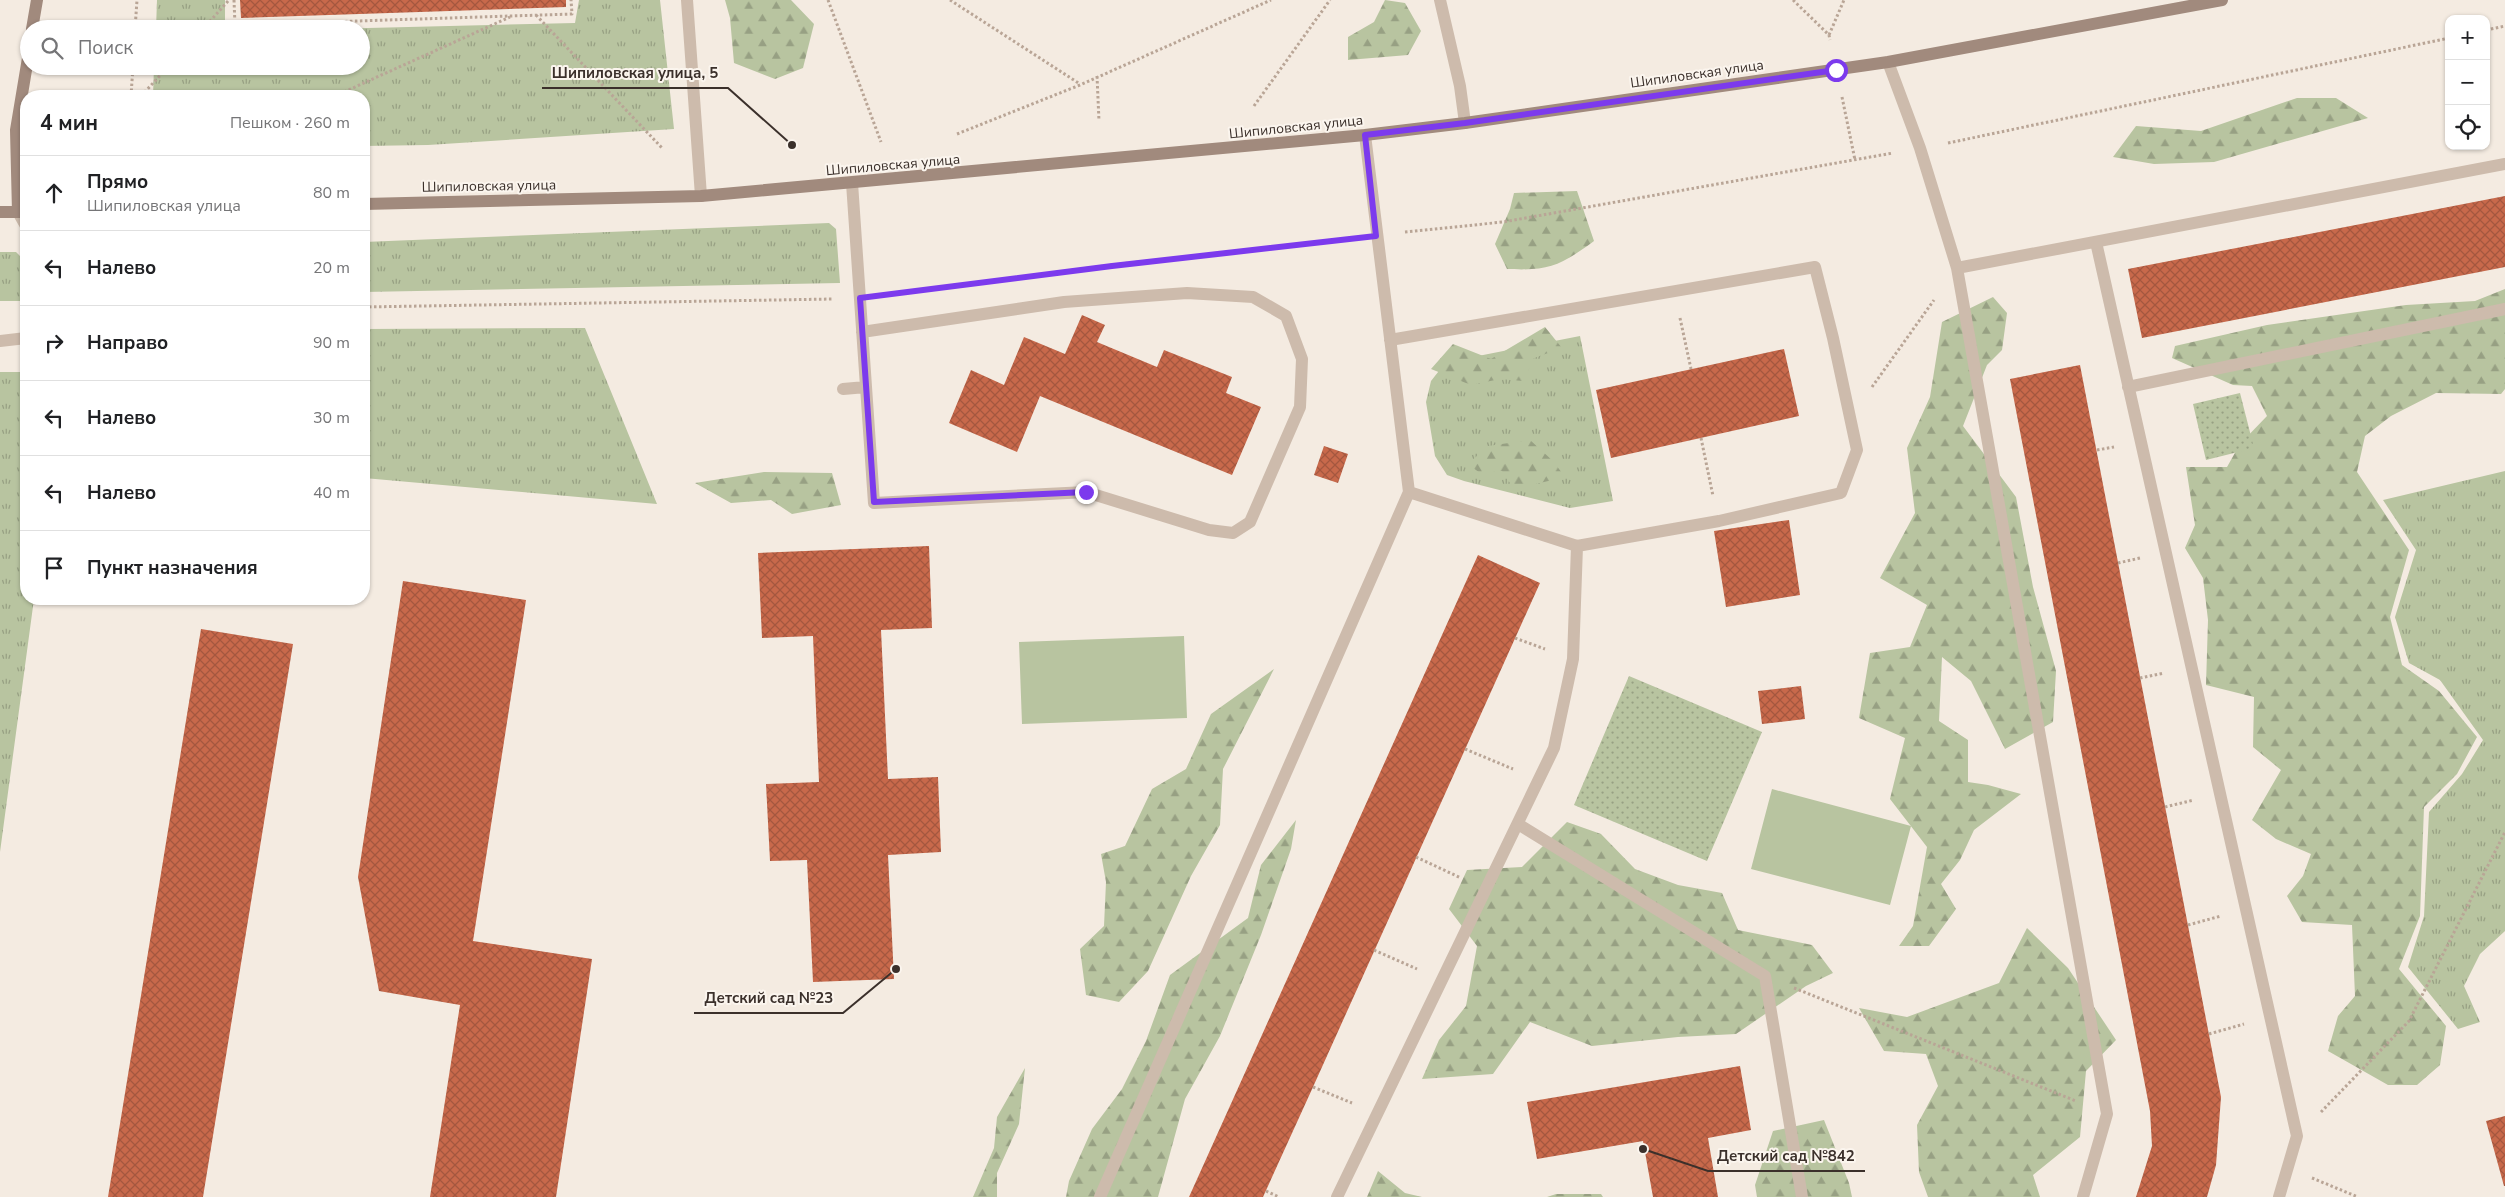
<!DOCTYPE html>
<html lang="ru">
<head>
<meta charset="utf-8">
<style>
	:root { --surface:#fff; --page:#f6f6f6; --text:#202124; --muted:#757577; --line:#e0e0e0 }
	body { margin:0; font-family:"Nunito Sans",sans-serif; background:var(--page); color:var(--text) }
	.controls { position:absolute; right:15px; top:15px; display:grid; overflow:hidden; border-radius:10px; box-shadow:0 1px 4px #0004 }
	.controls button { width:45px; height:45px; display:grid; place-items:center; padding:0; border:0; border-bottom:1px solid var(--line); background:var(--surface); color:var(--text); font:25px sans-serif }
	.stop { position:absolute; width:15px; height:15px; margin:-11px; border:4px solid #7c3aed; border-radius:50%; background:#fff }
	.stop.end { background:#7c3aed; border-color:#fff; box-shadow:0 1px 5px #0008 }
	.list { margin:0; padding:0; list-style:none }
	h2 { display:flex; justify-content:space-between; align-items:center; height:65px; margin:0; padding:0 20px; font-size:21px }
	h2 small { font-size:16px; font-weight:400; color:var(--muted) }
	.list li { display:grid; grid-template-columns:32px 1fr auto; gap:15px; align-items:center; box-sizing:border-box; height:75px; padding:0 20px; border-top:1px solid var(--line) }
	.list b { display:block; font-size:19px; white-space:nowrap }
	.list p { margin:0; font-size:16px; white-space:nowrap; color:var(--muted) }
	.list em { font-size:16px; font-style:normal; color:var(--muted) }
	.icon { flex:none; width:28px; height:28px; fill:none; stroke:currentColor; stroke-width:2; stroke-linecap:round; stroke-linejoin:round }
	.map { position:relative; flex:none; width:2505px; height:1197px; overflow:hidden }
	.search { position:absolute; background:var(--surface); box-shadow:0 1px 4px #0004; left:20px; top:20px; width:350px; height:55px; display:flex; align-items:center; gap:12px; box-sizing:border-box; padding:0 18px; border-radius:28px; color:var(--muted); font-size:19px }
	.panel { position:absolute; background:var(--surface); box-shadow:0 1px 4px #0004; left:20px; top:90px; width:350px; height:515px; border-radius:20px }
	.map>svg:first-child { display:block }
</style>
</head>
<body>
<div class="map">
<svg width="2505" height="1197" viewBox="0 0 2505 1197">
	<defs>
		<pattern id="grass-tufts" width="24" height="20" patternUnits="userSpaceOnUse" patternTransform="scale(1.25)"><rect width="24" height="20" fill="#b8c4a0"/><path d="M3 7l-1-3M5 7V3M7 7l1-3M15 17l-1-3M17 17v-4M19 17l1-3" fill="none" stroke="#97a083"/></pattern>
		<pattern id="forest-firs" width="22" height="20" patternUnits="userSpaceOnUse" patternTransform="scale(1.25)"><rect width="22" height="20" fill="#b8c4a0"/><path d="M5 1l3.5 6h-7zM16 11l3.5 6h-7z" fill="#97a083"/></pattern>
		<pattern id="park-dots" width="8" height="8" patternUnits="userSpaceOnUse" patternTransform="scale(1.25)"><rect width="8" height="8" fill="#b8c4a0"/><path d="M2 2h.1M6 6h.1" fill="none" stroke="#97a083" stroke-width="1.8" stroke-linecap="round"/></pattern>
		<pattern id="building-cross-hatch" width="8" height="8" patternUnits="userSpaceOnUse" patternTransform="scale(1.25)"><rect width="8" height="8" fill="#c8694b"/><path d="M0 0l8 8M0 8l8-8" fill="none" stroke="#a4573f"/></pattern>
	</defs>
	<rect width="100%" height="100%" fill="#f4ebe1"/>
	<path fill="url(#grass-tufts)" d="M157 0H225V29H156Z
		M579 0H660L674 129 428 145 364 146V96H153L154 66H361V29H327L575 23Z
		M829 223 836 229 840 283 364 292V242Z
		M0 252H16L23 259 24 301H0Z
		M585 328 657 504 364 478V329Z
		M1580 336 1613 501 1570 508 1464 481 1447 475 1435 456 1426 402 1431 381 1442 367 1463 359Z
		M0 372H26V599H34L0 852Z
		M2505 471V931L2480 954 2464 986 2480 1022 2458 1029 2408 967 2424 916 2429 812 2462 774 2483 740 2440 680 2409 663 2395 617 2416 550 2383 500Z"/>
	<path fill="url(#forest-firs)" d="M725 0H791L814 24 803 68 775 79 734 63 730 18Z
		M1385 0 1405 3 1421 31 1408 55 1348 60V37L1374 22Z
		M2297 98H2336L2368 118 2214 162 2154 164 2113 157 2136 126 2201 131Z
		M1577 191 1594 241C1560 266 1549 271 1507 269L1495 244 1510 209 1514 193Z
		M2505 289V389L2501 394 2436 393 2391 416 2365 436 2357 472 2409 550 2390 617 2402 665 2439 691 2477 737 2457 774 2424 807 2420 916 2399 969 2446 1026 2440 1065 2417 1085H2388L2328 1051 2338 1016 2355 996 2352 925 2302 922 2287 896 2303 876 2311 854 2276 839 2252 820 2281 770 2253 747 2254 697 2206 685 2208 620 2203 578 2185 548 2195 525 2186 467H2227L2240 444 2267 416 2252 386 2233 385 2172 358 2175 346 2267 325 2406 305 2475 301Z
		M1993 297 2007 313 2002 350 1987 365 1963 426 2016 497 2033 587 2056 671 2053 722 2005 749 1971 681 1942 657 1939 721 1968 740V782L1988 785 2021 794 1974 830 1960 860 1941 884 1956 909 1929 946H1899L1913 926 1927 847 1890 799 1905 738 1859 718 1870 653 1910 647 1927 605 1880 578 1915 513 1907 448 1930 397 1942 322Z
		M1545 327 1562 348 1534 358 1523 381 1500 379 1471 385 1431 369 1453 344 1491 359Z
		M1530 440 1553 461 1565 477 1514 489 1502 471 1480 473 1468 464 1488 446Z
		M764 472 832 473 841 505 792 514 771 500 731 503 695 483Z
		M1274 669 1223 769 1220 825 1191 876 1148 971 1119 1002 1086 995 1080 949 1104 926 1106 882 1101 854 1125 846 1152 789 1186 769 1211 714Z
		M1296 820 1291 849 1261 935 1220 1036 1185 1099 1158 1197H1066L1069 1181 1092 1129 1122 1089 1146 1041 1170 975 1248 918 1261 865Z
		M1567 822 1601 834 1635 869 1678 885 1722 893 1738 930 1812 945 1833 973 1806 986 1736 1034 1678 1037 1592 1046 1530 1022 1493 1074 1422 1079 1439 1040 1466 1006 1477 946 1449 909 1467 870 1522 867Z
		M2027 928 2068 968 2116 1040 2086 1071 2080 1137 2033 1175 2040 1197H1928L1919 1172 1917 1125 1938 1086 1926 1054 1884 1051 1859 1008 1907 1017 1999 983Z
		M1025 1068 1019 1124 997 1173V1197H973L994 1148 997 1117Z
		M1824 1120 1849 1183 1852 1197H1757L1755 1185 1773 1131Z
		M1378 1171 1405 1193 1422 1197H1367Z
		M1556 1194H1601L1603 1197H1547Z"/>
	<path fill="url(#park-dots)" d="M2240 393 2254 448 2206 460 2193 404Z
		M1629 676 1762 732 1707 861 1574 805Z"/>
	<path fill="#b8c4a0" d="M1184 636 1187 718 1022 724 1019 642Z
		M1772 789 1911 826 1890 905 1751 869Z"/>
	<path fill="url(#building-cross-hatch)" d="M240 0H566V7L241 18Z
		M2505 196V267L2142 338 2128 269Z
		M1082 315 1105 325 1097 342 1157 367 1164 350 1232 377 1226 393 1261 407 1232 475 1040 396 1017 452 949 423 971 370 1004 385 1024 337 1065 354Z
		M1784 349 1799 416 1611 458 1596 390Z
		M2080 365 2221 1097 2216 1165 2207 1197H2136L2152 1146 2150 1111 2010 379Z
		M1324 446 1348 454 1338 483 1314 475Z
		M1789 520 1800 595 1726 607 1714 531Z
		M929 546 932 628 881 630 888 779 938 777 941 852 888 855 894 979 813 982 807 860 770 861 766 784 819 782 813 636 762 638 758 553Z
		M1478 555 1540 583 1313 1087 1263 1197H1189Z
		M403 581 526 600 473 941 592 959 556 1197H430L460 1005 379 991 358 877Z
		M201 629 293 644 203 1197H108Z
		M1801 686 1805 719 1762 724 1758 691Z
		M1740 1066 1751 1130 1708 1138 1718 1197H1653L1643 1141 1537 1159 1527 1102Z
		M2505 1116V1186H2504L2486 1121Z"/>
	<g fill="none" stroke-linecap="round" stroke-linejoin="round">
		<path stroke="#b9a596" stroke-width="3" stroke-dasharray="2.5 2.5" stroke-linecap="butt" d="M234 0 235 25 572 14 571 0
			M828 0 881 142
			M950 0 1080 84
			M1793 0 1829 35 1830 40
			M536 15 663 149
			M135 29 137 0
			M203 29 229 0
			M2486 30 2505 26
			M1829 35 1844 0
			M1097 76 1099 121
			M131 96 133 66
			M141 96 169 66
			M335 96 510 17
			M1842 97 1855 160
			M1254 106 1330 0
			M957 134 1080 85 1271 0
			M1948 143 2449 38
			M1405 232 1503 222 1893 153
			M887 295 1112 265 1349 239
			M364 307 833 299
			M1680 318 1691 369
			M1872 387 1934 300
			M1701 438 1713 496
			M2097 450 2114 447
			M2118 563 2140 558
			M1515 638 1545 649
			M2140 678 2164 673
			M1465 749 1513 769
			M2165 807 2194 800
			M1416 857 1461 878
			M2188 925 2221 916
			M1374 950 1417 969
			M1794 988 2076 1101
			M2209 1034 2244 1024
			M1313 1087 1352 1103
			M2321 1112 2409 1021 2505 832
			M2312 1178 2358 1197
			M1266 1191 1279 1197"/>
		<path stroke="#cdbbac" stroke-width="12" d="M687 0 701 196
			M1440 0 1460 86 1465 123
			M1888 62 1920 148 1957 268 2505 164
			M1365 135 1409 492 1577 546 1719 521 1841 493 1857 450 1833 338 1815 267 1390 340
			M852 183 874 503 1086 492 1209 530 1233 533 1250 522 1300 407 1302 359 1286 316 1253 297 1187 293 1064 302 862 332
			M18 212 26 226
			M2096 242 2297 1136 2279 1197
			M1957 268 2107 1114 2083 1197
			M0 341 26 338
			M2128 387 2505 309
			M843 389 866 387
			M1518 824 1765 976 1802 1197
			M1100 1197 1409 492
			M1337 1197 1554 748 1573 659 1577 546"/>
		<path stroke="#a18a7d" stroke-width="12" d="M32 29 37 0
			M364 204 701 196 1365 135 1465 123 1888 62 2222 0
			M0 212H25
			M18 212 16 130 29 52"/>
	</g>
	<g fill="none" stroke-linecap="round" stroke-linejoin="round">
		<path stroke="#7c3aed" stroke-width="6" d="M1086 492 874 502 860 298 1112 266 1376 236 1365 135 1465 123 1836 70"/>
	</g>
	<g text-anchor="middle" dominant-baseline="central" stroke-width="4" stroke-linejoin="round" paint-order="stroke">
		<g font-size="14" fill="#3b302b" stroke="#fbf5ee">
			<text transform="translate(1697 74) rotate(-8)">Шипиловская улица</text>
			<text transform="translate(1296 127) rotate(-6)">Шипиловская улица</text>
			<text transform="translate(893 165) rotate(-5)">Шипиловская улица</text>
			<text transform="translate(489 186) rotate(-1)">Шипиловская улица</text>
		</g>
	</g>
	<path fill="none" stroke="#3b302b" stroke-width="2" d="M792 145L728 88H542M896 969L843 1013H694M1643 1149L1708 1171H1865"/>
	<g fill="#3b302b" stroke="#fbf5ee" stroke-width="2">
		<circle cx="792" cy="145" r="5"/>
		<circle cx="896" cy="969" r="5"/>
		<circle cx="1643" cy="1149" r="5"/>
	</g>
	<g font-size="15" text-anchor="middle" font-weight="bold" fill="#3b302b" stroke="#fbf5ee" stroke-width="4" stroke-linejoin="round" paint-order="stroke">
		<text x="635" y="78">Шипиловская улица, 5</text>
		<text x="769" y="1003">Детский сад №23</text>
		<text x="1786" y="1161">Детский сад №842</text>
	</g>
</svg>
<div class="controls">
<button>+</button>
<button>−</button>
<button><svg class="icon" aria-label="locate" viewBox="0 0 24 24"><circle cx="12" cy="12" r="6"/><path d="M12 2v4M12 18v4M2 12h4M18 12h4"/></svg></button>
</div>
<div class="stop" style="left:1836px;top:70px"></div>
<div class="stop end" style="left:1086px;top:492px"></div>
<div class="search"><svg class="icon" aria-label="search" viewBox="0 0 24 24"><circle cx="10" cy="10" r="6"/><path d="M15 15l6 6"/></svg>Поиск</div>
<section class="panel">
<h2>4 мин<small>Пешком · 260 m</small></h2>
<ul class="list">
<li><svg class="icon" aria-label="ahead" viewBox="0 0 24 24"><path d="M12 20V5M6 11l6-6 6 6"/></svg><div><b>Прямо</b><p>Шипиловская улица</p></div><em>80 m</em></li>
<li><svg class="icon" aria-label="left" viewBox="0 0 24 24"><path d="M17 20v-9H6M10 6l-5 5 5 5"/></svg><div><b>Налево</b></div><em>20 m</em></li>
<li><svg class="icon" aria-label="right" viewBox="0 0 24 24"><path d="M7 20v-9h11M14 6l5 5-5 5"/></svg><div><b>Направо</b></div><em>90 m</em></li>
<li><svg class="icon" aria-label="left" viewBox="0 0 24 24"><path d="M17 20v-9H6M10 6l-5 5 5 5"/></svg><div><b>Налево</b></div><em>30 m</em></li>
<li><svg class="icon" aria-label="left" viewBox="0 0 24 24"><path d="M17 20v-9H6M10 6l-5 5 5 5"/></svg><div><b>Налево</b></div><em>40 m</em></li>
<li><svg class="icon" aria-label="arrive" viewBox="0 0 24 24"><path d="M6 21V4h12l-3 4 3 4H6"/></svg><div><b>Пункт назначения</b></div></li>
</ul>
</section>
</div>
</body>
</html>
